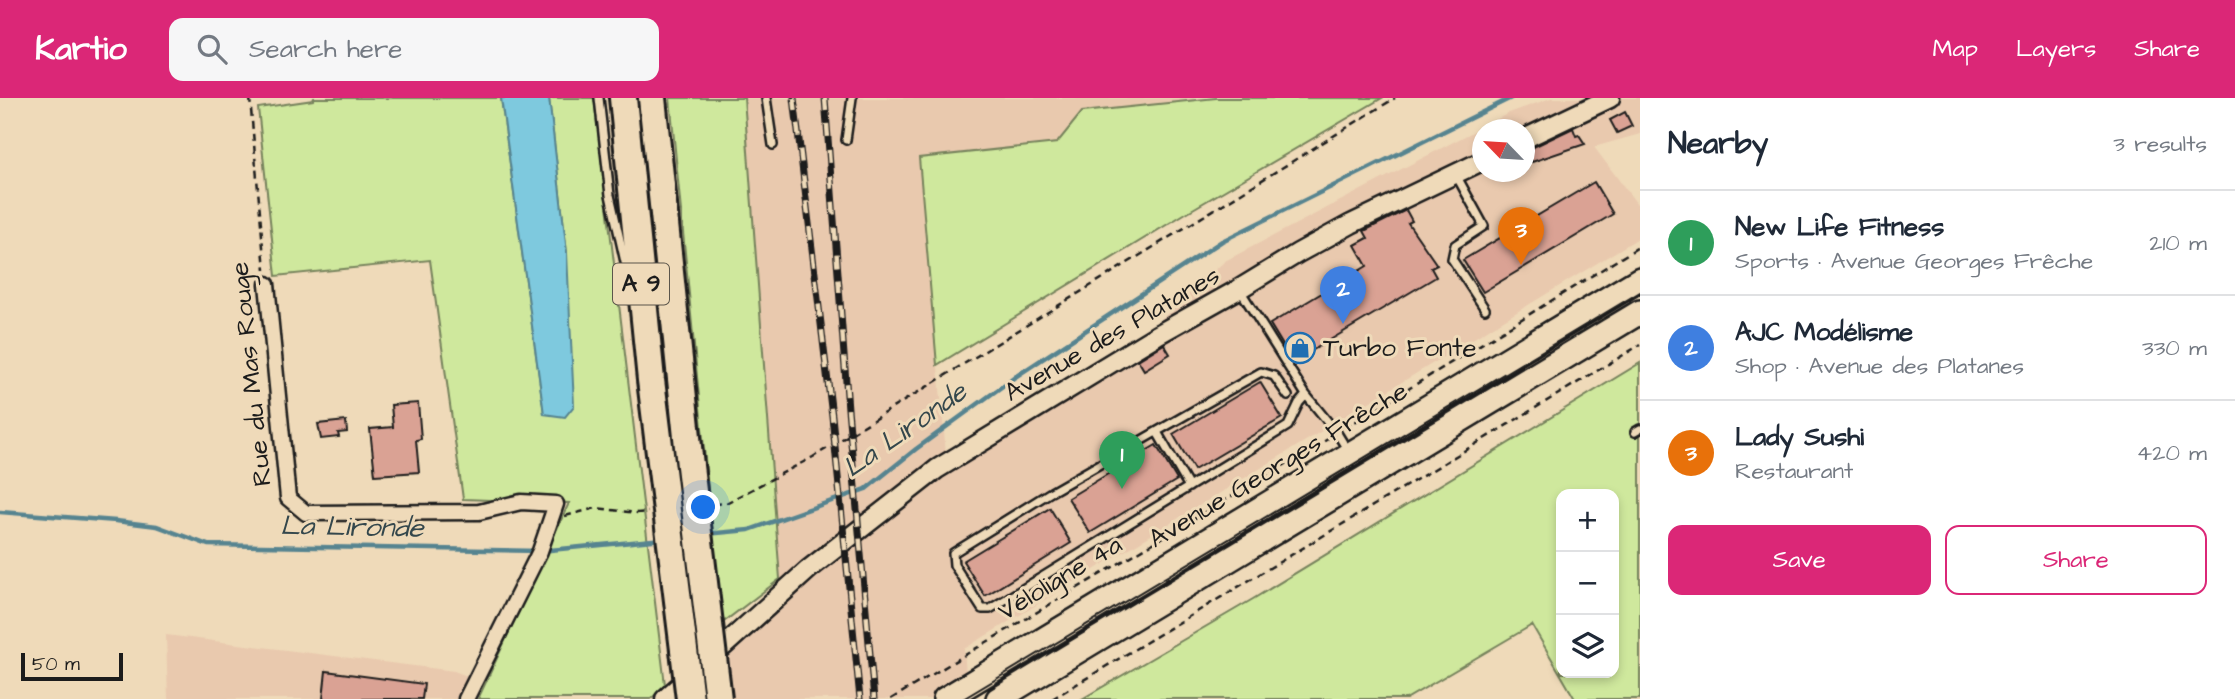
<!DOCTYPE html>
<html lang="en">
<head>
<meta charset="utf-8">
<style>
	:root { --surface:#fff; --page:#f6f6f7; --text:#1f2937; --muted:#747a83; --line:#e0e1e3; --accent:#db2777 }
	body { margin:0; font-family:"Architects Daughter",sans-serif; background:var(--page); color:var(--text) }
	.controls { position:absolute; right:21px; bottom:21px; display:grid; overflow:hidden; border-radius:14px; box-shadow:0 4px 10px #0003 }
	.controls button { width:63px; height:63px; display:grid; place-items:center; padding:0; border:0; border-bottom:2px solid var(--line); background:var(--surface); color:var(--text); font:35px sans-serif }
	.compass { position:absolute; left:1472px; top:21px; width:63px; height:63px; border-radius:50%; background:var(--surface); box-shadow:0 4px 10px #0003; rotate:295deg }
	.scale { position:absolute; left:21px; bottom:18px; width:102px; box-sizing:border-box; padding-left:7px; border:4px solid #1c1c1c; border-top:0; font-size:19px; line-height:24px; white-space:nowrap; color:#1c1c1c; -webkit-text-stroke:5px #efdab9; paint-order:stroke }
	.you { position:absolute; left:704px; top:410px; width:24px; height:24px; margin:-18px; border:5px solid #fff; border-radius:50%; background:#1a73e8; box-shadow:0 0 0 10px #1a73e833 }
	.badge { display:grid; place-items:center; width:46px; height:46px; border-radius:50%; background:var(--accent); color:#fff; font-size:23px; font-weight:700 }
	.pin { position:absolute; translate:-50% -58px; filter:drop-shadow(0 2px 4px #0008) }
	.pin::after { content:''; position:absolute; top:37px; width:24px; height:21px; background:inherit; clip-path:polygon(0 0,100% 0,50% 100%) }
	.list { margin:0; padding:0; list-style:none }
	h2 { display:flex; justify-content:space-between; align-items:center; height:91px; margin:0; padding:0 28px; font-size:30px }
	h2 small { font-size:23px; font-weight:400; color:var(--muted) }
	.list li { display:grid; grid-template-columns:46px 1fr auto; gap:21px; align-items:center; box-sizing:border-box; height:105px; padding:0 28px; border-top:2px solid var(--line) }
	.list b { display:block; font-size:26px; white-space:nowrap }
	.list p { margin:0; font-size:23px; white-space:nowrap; color:var(--muted) }
	.list em { font-size:23px; font-style:normal; color:var(--muted) }
	.actions { display:flex; gap:14px; padding:21px 28px }
	.actions a { flex:1; padding:16px 0; border:2px solid var(--accent); border-radius:14px; text-align:center; font-size:24px; color:var(--accent) }
	.actions .main { background:var(--accent); color:#fff }
	.icon { flex:none; width:38px; height:38px; fill:none; stroke:currentColor; stroke-width:2; stroke-linecap:round; stroke-linejoin:round }
	.map { position:relative; flex:none; width:1640px; height:601px; overflow:hidden }
	header { display:flex; align-items:center; gap:42px; box-sizing:border-box; height:98px; padding:0 35px; background:var(--accent); color:#fff }
	header strong { font-size:33px }
	nav { display:flex; gap:38px; margin-inline-start:auto; font-size:24px }
	.search { width:490px; height:63px; background:var(--page); display:flex; align-items:center; gap:18px; box-sizing:border-box; padding:0 24px; border-radius:14px; color:var(--muted); font-size:26px }
	main { display:flex }
	aside { flex:1; background:var(--surface) }
	.map>svg:first-child { display:block }
</style>
</head>
<body>
<header>
<strong>Kartio</strong>
<div class="search"><svg class="icon" aria-label="search" viewBox="0 0 24 24"><circle cx="10" cy="10" r="6"/><path d="M15 15l6 6"/></svg>Search here</div>
<nav><a>Map</a><a>Layers</a><a>Share</a></nav>
</header>
<main>
<div class="map">
<svg width="1640" height="601" viewBox="0 0 1640 601">
	<rect width="100%" height="100%" fill="#efdab9"/>
	<filter id="ink" filterUnits="userSpaceOnUse"><feTurbulence type="fractalNoise" baseFrequency=".0143" numOctaves="2"/><feDisplacementMap in="SourceGraphic" scale="14" xChannelSelector="R" yChannelSelector="G"/><feConvolveMatrix kernelMatrix="1 2 1 2 8 2 1 2 1" color-interpolation-filters="sRGB"/></filter>
	<g filter="url(#ink)">
		<path fill="#e9c9ae" fill-rule="evenodd" d="M744 0H1216L1057 45 919 60 947 367 1160 222 1225 163 1509 15 1551 0H1640V36L1594 49 1640 110V139L964 551 968 601H680L782 506ZM1482 32H1524V74H1482Z
			M166 537 454 573 467 578 456 601H168Z"/>
		<path fill="#cfe89d" stroke="#76825c" stroke-width="2" fill-rule="evenodd" d="M314 0H501L544 315 567 155 549 0H594L665 587 651 601H478L569 405 463 401 430 162 276 178 258 10 313 2Z
			M670 0H744L780 481 721 526Z
			M1216 0H1382L1186 115 937 267 919 60 1057 45 1082 14Z
			M1640 265V601H1575L1532 527 1406 601H1082L1253 501ZM1561 396H1614V575H1561Z"/>
		<path fill="#7ec9de" stroke="#578490" stroke-width="2" d="M501 0H549L567 155 574 308 565 319 544 316Z"/>
		<g fill="none" stroke-linecap="round" stroke-linejoin="round">
			<path stroke="#578490" stroke-width="4.5" d="M0 414 116 423 157 428 208 447 540 453 663 441
				M706 436 749 432 866 391 916 351 1015 279 1222 143 1511 0"/>
		</g>
		<path fill="#daa294" stroke="#1c1c1c" stroke-width="2" d="M1625 14 1632 28 1617 35 1610 22Z
			M1573 30 1576 38 1579 37 1585 46 1532 64 1527 52Z
			M1594 84 1613 116 1483 194 1463 162Z
			M1406 112 1412 123 1408 125 1437 167 1431 170 1436 179 1293 264 1270 226 1367 168 1355 147 1368 140 1364 133Z
			M1164 246 1170 256 1144 272 1138 262Z
			M1260 284 1282 320 1194 372 1173 336Z
			M418 305 421 341 416 342 419 374 375 377 370 331 393 329 391 307Z
			M346 323 347 334 338 335 339 339 321 341 318 326Z
			M1156 347 1177 382 1090 435 1068 400Z
			M1050 410 1071 445 985 498 963 463Z
			M326 573 424 586 422 601H323Z"/>
		<g fill="none" stroke-linecap="round" stroke-linejoin="round">
			<g stroke="#1c1c1c" stroke-width="12">
				<path id="service" d="M599 0 610 97 629 182
					M766 0 773 47
					M846 42 852 0
					M1456 77 1484 128 1455 147 1452 161 1485 211
					M1240 192 1306 297 1337 335 1348 353
					M1288 298 1274 278 1261 274 1051 394 953 455 954 467 982 511H990L1288 328 1299 305 1306 297
					M1157 334 1189 389
					M1635 334 1640 331"/>
			</g>
			<g stroke="#1c1c1c" stroke-width="19">
				<path id="minor" d="M267 186 288 400 306 415 479 414 521 404 556 406 540 453 466 601"/>
			</g>
			<g stroke="#1c1c1c" stroke-width="23">
				<path id="tertiary" d="M1524 41 1610 0
					M665 601 809 471 937 371 1157 237 1239 191 1298 155 1351 126 1482 63"/>
			</g>
			<g stroke="#1c1c1c" stroke-width="28">
				<path id="primary" d="M945 601 1640 181
					M998 601 1640 214"/>
			</g>
			<g stroke="#1c1c1c" stroke-width="32">
				<path id="motorway" d="M623 0 651 282 662 372
					M652 0 690 368"/>
			</g>
			<path stroke="#1c1c1c" stroke-width="2.5" stroke-dasharray="7 5" stroke-linecap="butt" d="M250 0 265 172
				M1345 330 1640 148
				M714 406 726 405 813 359 1395 0
				M565 418 596 410 637 415 648 414
				M891 601 1328 341
				M1052 601 1640 247"/>
			<use href="#service" stroke="#efdab9" stroke-width="7"/>
			<use href="#minor" stroke="#efdab9" stroke-width="14"/>
			<use href="#tertiary" stroke="#efdab9" stroke-width="18"/>
			<use href="#primary" stroke="#efdab9" stroke-width="23"/>
			<use href="#motorway" stroke="#efdab9" stroke-width="26"/>
			<path stroke="#1c1c1c" stroke-width="2" d="M963 601 1640 194"/>
			<g stroke="#1c1c1c" stroke-width="7">
				<path id="rail" d="M794 0 832 318 860 601
					M825 0 848 311 874 601"/>
			</g>
			<use href="#rail" stroke="#efdab9" stroke-width="4.5" stroke-dasharray="13" stroke-linecap="butt"/>
			<g stroke="#1c1c1c" stroke-width="32" stroke-linecap="butt">
				<path id="motorway-bridge" d="M690 368 718 601
					M662 372 690 601"/>
			</g>
			<use href="#motorway-bridge" stroke="#efdab9" stroke-width="26"/>
		</g>
	</g>
	<defs>
		<g id="shop-ring" transform="scale(1.575)"><circle r="9.5" fill="#efdab9" stroke="#1f6fb2" stroke-width="1.5"/><path d="M-5-2.5h2.3a2.7 3.5 0 0 1 5.4 0H5L5.5 6h-11ZM-1.5-2.5h3a1.5 2.3 0 0 0-3 0Z" fill="#1f6fb2"/></g>
	</defs>
	<g fill-rule="evenodd">
		<use href="#shop-ring" x="1300" y="250"/>
	</g>
	<g text-anchor="middle" dominant-baseline="central" stroke-width="6" stroke-linejoin="round" paint-order="stroke">
		<rect fill="#efdab9" stroke="#5b554b" stroke-width="2" x="613" y="165.5" width="56" height="41" rx="5"/>
		<g font-size="24" font-weight="bold" fill="#1c1c1c">
			<text x="641" y="186">A 9</text>
		</g>
		<g font-size="26" fill="#1c1c1c" stroke="#efdab9">
			<text transform="translate(1112 236) rotate(-30)">Avenue des Platanes</text>
			<text transform="translate(251 276) rotate(-96)">Rue du Mas Rouge</text>
			<text transform="translate(1278 367) rotate(-31)">Avenue Georges Frêche</text>
			<text transform="translate(1060 480) rotate(-31)">Véloligne 4a</text>
		</g>
		<g font-size="26" fill="#1c1c1c" stroke="#efdab9" text-anchor="start">
			<text x="1323" y="250">Turbo Fonte</text>
		</g>
		<g font-size="28" font-style="italic" fill="#34474c" stroke="#efdab9">
			<text transform="translate(905 332) rotate(-35)">La Lironde</text>
			<text transform="translate(352 429) rotate(1)">La Lironde</text>
		</g>
	</g>
</svg>
<div class="controls">
<button>+</button>
<button>−</button>
<button><svg class="icon" aria-label="layers" viewBox="0 0 24 24"><path d="M12 4l9 5-9 5-9-5zM3 14l9 5 9-5"/></svg></button>
</div>
<svg class="compass" viewBox="-18 -18 36 36"><path d="M0-13l5 13h-10z" fill="#e53935"/><path d="M0 13l5-13h-10z" fill="#747a83"/></svg>
<div class="scale">50 m</div>
<div class="you"></div>
<div class="pin badge" style="left:1122px;top:391px;background:#2e9e5b">1</div>
<div class="pin badge" style="left:1343px;top:226px;background:#3f7fe0">2</div>
<div class="pin badge" style="left:1521px;top:167px;background:#e8710a">3</div>
</div>
<aside>
<h2>Nearby<small>3 results</small></h2>
<ul class="list">
<li><span class="badge" style="background:#2e9e5b">1</span><div><b>New Life Fitness</b><p>Sports · Avenue Georges Frêche</p></div><em>210 m</em></li>
<li><span class="badge" style="background:#3f7fe0">2</span><div><b>AJC Modélisme</b><p>Shop · Avenue des Platanes</p></div><em>330 m</em></li>
<li><span class="badge" style="background:#e8710a">3</span><div><b>Lady Sushi</b><p>Restaurant</p></div><em>420 m</em></li>
</ul>
<div class="actions"><a class="main">Save</a><a>Share</a></div>
</aside>
</main>
</body>
</html>
